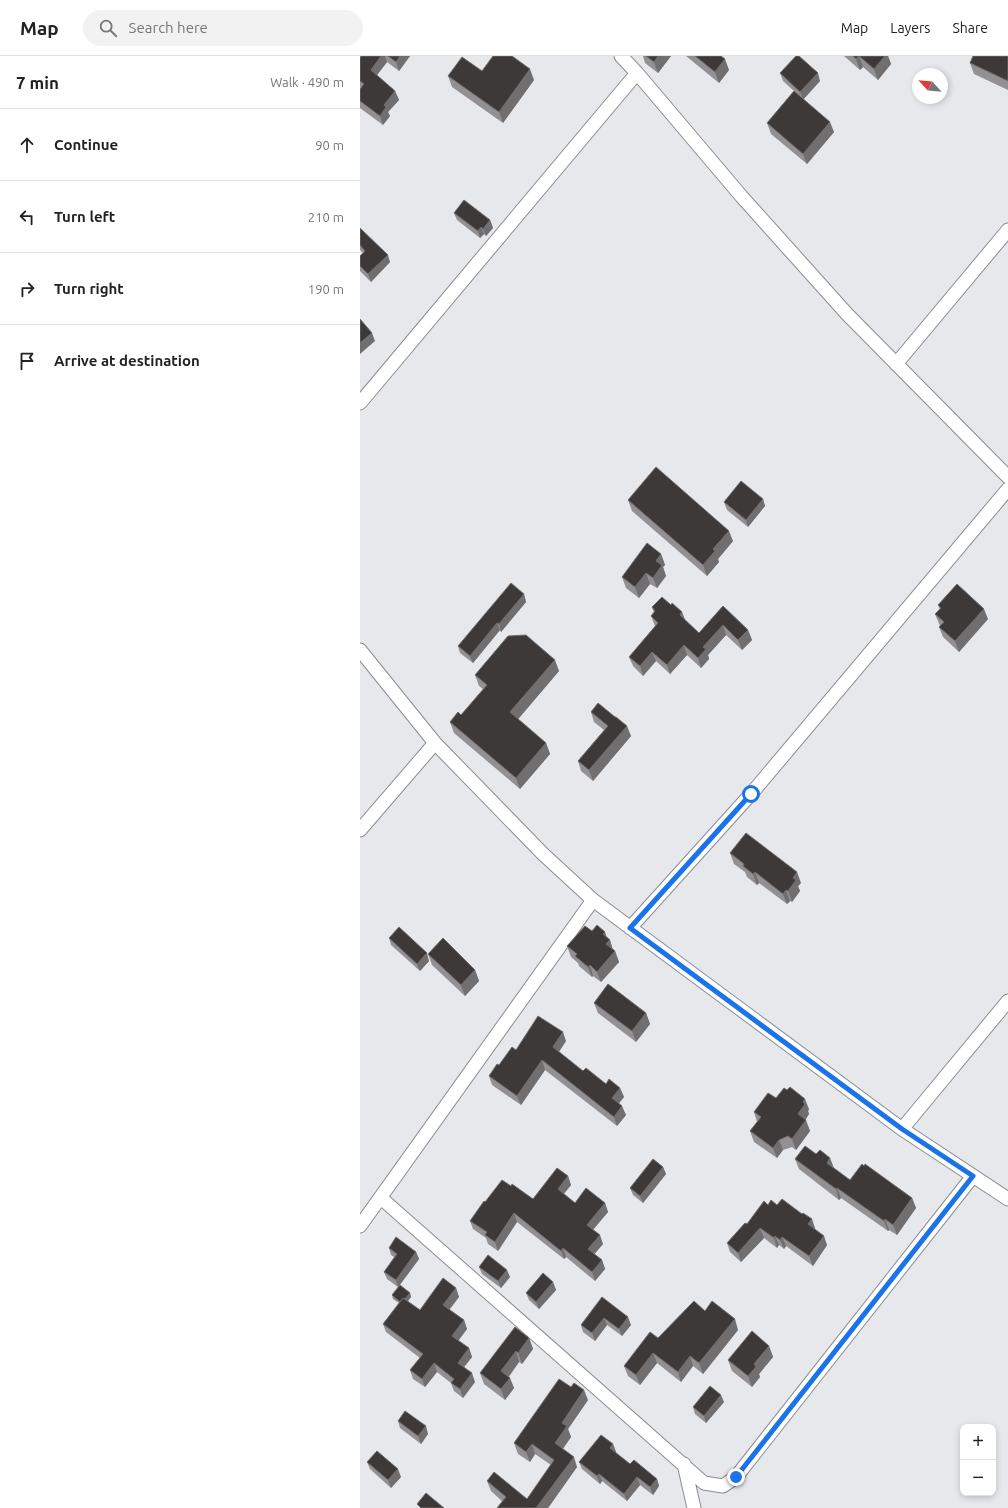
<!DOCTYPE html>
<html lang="en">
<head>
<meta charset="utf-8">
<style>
	:root { --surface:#fff; --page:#f2f2f2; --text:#222; --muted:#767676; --line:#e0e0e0 }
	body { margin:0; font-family:Ubuntu,sans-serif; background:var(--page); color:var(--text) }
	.controls { position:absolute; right:12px; bottom:12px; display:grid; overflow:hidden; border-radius:8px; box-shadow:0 2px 6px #0003 }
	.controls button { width:36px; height:36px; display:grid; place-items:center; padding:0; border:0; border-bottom:1px solid var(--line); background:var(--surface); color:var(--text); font:20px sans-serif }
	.compass { position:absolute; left:552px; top:12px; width:36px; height:36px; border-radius:50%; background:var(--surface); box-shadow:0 2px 6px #0003; rotate:296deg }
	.stop { position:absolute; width:12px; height:12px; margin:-9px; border:3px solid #1a73e8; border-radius:50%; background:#fff }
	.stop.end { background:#1a73e8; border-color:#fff; box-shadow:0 1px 4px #0008 }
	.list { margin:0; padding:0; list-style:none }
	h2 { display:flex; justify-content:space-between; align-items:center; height:52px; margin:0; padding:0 16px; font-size:17px }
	h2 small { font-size:13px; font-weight:400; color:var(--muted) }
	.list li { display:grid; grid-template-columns:26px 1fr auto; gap:12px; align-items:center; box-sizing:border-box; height:72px; padding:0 16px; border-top:1px solid var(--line) }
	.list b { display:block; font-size:15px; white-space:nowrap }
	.list em { font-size:13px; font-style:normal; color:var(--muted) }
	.icon { flex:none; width:22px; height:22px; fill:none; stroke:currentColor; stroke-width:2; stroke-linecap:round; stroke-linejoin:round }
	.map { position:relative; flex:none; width:648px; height:1452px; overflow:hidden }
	header { display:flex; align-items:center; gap:24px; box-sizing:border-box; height:56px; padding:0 20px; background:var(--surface); border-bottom:1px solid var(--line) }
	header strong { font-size:19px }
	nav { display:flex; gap:22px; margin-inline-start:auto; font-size:14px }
	.search { width:280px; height:36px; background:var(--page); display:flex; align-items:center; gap:10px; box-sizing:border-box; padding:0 14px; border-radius:22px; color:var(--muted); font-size:15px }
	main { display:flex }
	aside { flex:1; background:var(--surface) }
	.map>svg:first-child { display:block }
</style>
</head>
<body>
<header>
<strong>Map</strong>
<div class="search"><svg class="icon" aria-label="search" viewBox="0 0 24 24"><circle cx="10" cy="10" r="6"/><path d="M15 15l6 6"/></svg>Search here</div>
<nav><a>Map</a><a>Layers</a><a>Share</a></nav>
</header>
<main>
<aside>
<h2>7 min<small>Walk · 490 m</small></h2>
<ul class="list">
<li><svg class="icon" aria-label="ahead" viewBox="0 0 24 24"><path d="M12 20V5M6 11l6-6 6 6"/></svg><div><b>Continue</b></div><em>90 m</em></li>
<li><svg class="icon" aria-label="left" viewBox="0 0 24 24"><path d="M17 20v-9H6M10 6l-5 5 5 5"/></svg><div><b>Turn left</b></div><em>210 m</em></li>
<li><svg class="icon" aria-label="right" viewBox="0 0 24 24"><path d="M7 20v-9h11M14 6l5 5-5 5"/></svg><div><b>Turn right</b></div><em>190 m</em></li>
<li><svg class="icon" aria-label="arrive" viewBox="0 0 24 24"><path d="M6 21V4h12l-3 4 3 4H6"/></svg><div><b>Arrive at destination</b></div></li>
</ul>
</aside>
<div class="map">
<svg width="648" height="1452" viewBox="0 0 648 1452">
	<rect width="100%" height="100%" fill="#e6e8ec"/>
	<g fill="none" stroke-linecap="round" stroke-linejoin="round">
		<g stroke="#8a8d90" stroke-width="15">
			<path id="minor" d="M261 0 277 17 382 141 487 258 648 421
				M536 308 648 174
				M0 347 277 17
				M0 594 75 687 183 798 233 844 542 1073 648 1143
				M0 774 75 687
				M270 872 391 738 648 433
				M542 1073 648 945
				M21 1142 344 1427 363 1430 376 1421 613 1120
				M0 1170 233 844
				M324 1408 334 1452"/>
		</g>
		<use href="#minor" stroke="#fff" stroke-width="13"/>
	</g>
	<path fill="#929092" d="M1 0H50L39 15 27 6 17 19 35 35 39 44 28 56 30 60 23 69 0 52V33L1 32 0 31V2Z
		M283 0H311L298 17 285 7Z
		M326 0H361L369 14 359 27Z
		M484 0H528L531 8 518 24 503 11 500 14Z
		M648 0V34L614 18 610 7Z
		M122 15 174 24 143 67 92 31 88 20Z
		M420 17 460 25 443 43 474 76 447 108 411 78 407 67 434 35 423 25Z
		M94 157 130 164 133 172 126 180 124 178 120 182 97 164Z
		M0 172 30 206 11 226 0 215V200L3 197 0 194Z
		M403 443 405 450 388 471 367 454 364 446Z
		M268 444 373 485 358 503 359 506 347 520 272 455Z
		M301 498 305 509 303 511 306 520 297 532 290 528 279 542 266 532 262 521Z
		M164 538 166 546 141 576 140 574 113 607 100 597 98 590Z
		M578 549 628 563 599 596 583 581 579 571 580 570 575 558 580 554Z
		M363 550 388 574 392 584 382 594 366 579 348 599 349 603 341 612 327 599 310 618 296 605 283 620 273 610 269 601 295 570 291 560 294 557 292 551 325 565 339 577Z
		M199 615 158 663 186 687 190 698 160 733 94 677 90 666 101 659 123 633 119 630 115 619Z
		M231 656 255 661 271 680 233 725 221 715 218 705 244 674 234 666Z
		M370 797 441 827 438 830 440 835 432 846 430 845 427 848 399 827 397 829 387 821 385 816 374 808Z
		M232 875 245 876 247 882 250 884 253 894 255 895 259 906 241 926 233 920 232 921 219 910 218 907 211 901 207 890Z
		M29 882 69 905 60 915 31 889Z
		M68 898 115 914 119 925 105 940 72 909Z
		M234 947 286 957 290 968 276 986 238 957Z
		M206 985 199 996 223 1015 246 1028 260 1032 264 1041 259 1047 266 1059 257 1070 185 1014 161 1049 132 1029 129 1020 139 1009 156 994Z
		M416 1042 449 1053 448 1055 449 1058 445 1064 450 1075 436 1094 432 1091 423 1094 417 1102 394 1086 390 1075 397 1066 394 1056Z
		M435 1103 474 1112 490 1124 552 1142 556 1152 537 1179 529 1174 528 1175 481 1142 479 1144 439 1113Z
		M303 1111 306 1118 283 1147 273 1139 270 1132Z
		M208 1120 211 1129 204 1138 215 1147H245L248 1156 233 1174 243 1188 234 1198 242 1204 245 1213 235 1225 206 1201 204 1203 157 1166 138 1195 128 1188 126 1182 113 1173 110 1165 125 1146 151 1130 173 1143Z
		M408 1149H417L455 1172V1173L467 1189 453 1210 426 1190 424 1193 419 1189 417 1192 404 1182 381 1206 370 1196 367 1187Z
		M29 1192 56 1196 59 1203 40 1229 50 1237 51 1241 48 1245 60 1254 96 1232 99 1241 89 1254 104 1264 107 1273 98 1285 109 1292 112 1301 104 1311 115 1326 103 1342 94 1335 91 1327 77 1316 65 1331 53 1323 50 1314 60 1302 26 1276 23 1268 39 1247 33 1243 32 1239 38 1231 27 1223 24 1216 34 1201 31 1199Z
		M119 1211 150 1221 141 1232 122 1218Z
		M193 1226 196 1234 179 1253 169 1244 166 1237Z
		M242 1241 271 1269 262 1280 247 1269 235 1285 223 1276 221 1269Z
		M345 1255 378 1274 343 1318 333 1310 321 1326 297 1307 280 1329 268 1320 264 1310 298 1282Z
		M169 1282 173 1293 162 1308 159 1306 149 1321 154 1332 145 1344 124 1328 120 1317Z
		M409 1290 413 1301 399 1318 400 1321 392 1331 372 1315 368 1304Z
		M228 1344 208 1373 211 1381 203 1393 217 1411 188 1452H137L142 1445 131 1435 127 1425 167 1443 191 1409 175 1398 170 1406 158 1398 154 1387Z
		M364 1346 346 1367 335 1358 333 1351Z
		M38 1365 68 1378 61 1388 40 1372Z
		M253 1388 256 1396H255L270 1408 297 1423 299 1430 293 1439 280 1429 267 1445 242 1425 240 1428 222 1413 219 1406Z
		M7 1406 41 1421 31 1432 10 1413Z"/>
	<path fill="#706e6e" d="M21 0H25L27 6 14 23 11 14Z
		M40 0H50L39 15 36 6Z
		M298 0H311L298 17 294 6Z
		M499 0 503 11 500 14 496 3Z
		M525 0H528L531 8 518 24 514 13Z
		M365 3 369 14 359 27 355 16Z
		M170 13 174 24 143 67 139 56Z
		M458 17 460 25 443 44 440 36Z
		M35 35 39 44 28 56 30 60 23 69 20 60 24 49Z
		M470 66 474 76 447 108 443 98Z
		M130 164 133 172 126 180 123 173Z
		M121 171 124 178 120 182 118 175Z
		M28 199 30 206 11 226 8 218Z
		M12 277 15 285 0 298V287Z
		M403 443 405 450 388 471 386 464Z
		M369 475 373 485 358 503 359 506 347 520 343 509 353 493Z
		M301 498 305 509 303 511 306 520 297 532 293 522 296 505Z
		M286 517 290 528 279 542 275 531Z
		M164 538 166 546 141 576 139 568Z
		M624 553 628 563 599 596 595 585Z
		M322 556 326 566 320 559Z
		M137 567 140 574 113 607 110 600Z
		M363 569 366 579 348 599 349 603 341 612 338 602 343 591Z
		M388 574 392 584 382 594 378 584Z
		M324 589 327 599 310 618 307 609Z
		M292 596 296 605 283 620 280 610Z
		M195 604 199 615 154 668 150 656Z
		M267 670 271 680 233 725 229 714Z
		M186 687 190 698 160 733 156 722Z
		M395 816 399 827 397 829 393 818Z
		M437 816 441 827 438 830 440 835 432 846 428 835 433 822Z
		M426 834 430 845 427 848 423 838Z
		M245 876 248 886 250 884 253 895 250 899 243 878Z
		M255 895 259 906 241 926 237 916Z
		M67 897 69 905 60 915 57 908Z
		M230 909 233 920 232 921 228 911Z
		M115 914 119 925 105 940 101 929Z
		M286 957 290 968 276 986 272 975Z
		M203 976 206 985 196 1000 193 991Z
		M182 1004 185 1014 161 1049 157 1040Z
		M260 1032 264 1041 256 1051 252 1042Z
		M445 1043 449 1053 448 1055 449 1058 442 1069 438 1058 443 1046Z
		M262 1050 266 1059 257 1070 254 1061Z
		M446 1064 450 1075 436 1094 432 1083Z
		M419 1084 423 1094 417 1102 413 1092Z
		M470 1102 474 1112 467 1107Z
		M303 1111 306 1118 283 1147 280 1140Z
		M208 1120 211 1129 201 1141 198 1133Z
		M477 1132 481 1142 479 1144 476 1133Z
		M552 1142 556 1152 537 1179 533 1169Z
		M245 1147 248 1156 230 1177 227 1169Z
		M154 1157 157 1166 138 1195 135 1186Z
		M452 1163 455 1172 452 1177 448 1168Z
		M525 1163 529 1174 528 1175 524 1165Z
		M400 1172 404 1182 381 1206 378 1197Z
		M240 1179 243 1188 231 1202 228 1193Z
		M415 1180 419 1189 417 1192 414 1182Z
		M464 1180 467 1189 453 1210 449 1200Z
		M422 1181 426 1190 424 1193 420 1184Z
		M203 1192 206 1201 204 1203 201 1195Z
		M56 1196 59 1203 38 1231 36 1224Z
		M242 1204 245 1213 235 1225 232 1216Z
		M147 1214 150 1221 141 1232 138 1225Z
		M193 1226 196 1234 179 1253 176 1246Z
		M96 1232 99 1241 86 1258 83 1249Z
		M50 1237 51 1241 43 1251 42 1247Z
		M268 1261 271 1269 262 1280 259 1273Z
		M244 1262 247 1269 235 1285 232 1277Z
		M375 1263 378 1274 343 1318 339 1307Z
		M104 1264 107 1273 95 1289 92 1280Z
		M169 1282 173 1293 162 1308 158 1297Z
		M409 1290 413 1301 399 1318 400 1321 392 1331 388 1320 394 1308Z
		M109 1292 112 1301 101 1315 98 1307Z
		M156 1295 159 1306 145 1325 141 1315Z
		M293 1297 297 1307 280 1329 276 1319Z
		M330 1300 333 1310 321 1326 318 1316Z
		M74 1307 77 1316 65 1331 62 1323Z
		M112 1317 115 1326 103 1342 100 1333Z
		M150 1322 154 1332 145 1344 141 1333Z
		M224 1334 228 1344 208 1373 211 1381 199 1398 195 1387 202 1367Z
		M361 1339 364 1346 346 1367 344 1360Z
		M66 1370 68 1378 61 1388 58 1380Z
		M172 1388 175 1398 170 1406 166 1396Z
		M253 1388 256 1396 253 1400 250 1392Z
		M214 1401 217 1411 188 1452H176Z
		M38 1413 41 1421 31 1432 28 1424Z
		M239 1418 242 1425 240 1428 237 1420Z
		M277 1421 280 1429 267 1445 264 1438Z
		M297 1423 299 1430 293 1439 290 1431Z"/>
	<path fill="#3d3938" stroke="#706e6e" d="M1 0H21L11 14 35 35 24 49 26 51 20 60 0 45V33L4 28 0 25V2Z
		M28 0H40L36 6Z
		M133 0H152L170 13 139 56 88 20 102 1 122 15Z
		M286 0H298L294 6Z
		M335 0H361L365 3 355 16Z
		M436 0H439L458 17 440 36 420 17Z
		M493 0H525L514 13 499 0 496 3Z
		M613 0H648V25L610 7Z
		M434 35 470 66 443 98 407 67Z
		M104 144 130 164 123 173 121 171 118 175 94 157Z
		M0 172 28 199 8 218 0 210V200L5 195 0 189Z
		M0 263 12 277 0 287Z
		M296 411 369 475 353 493 355 495 343 509 268 444Z
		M381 425 403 443 386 464 364 446Z
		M287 487 301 498 296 505 302 509 293 522 286 517 275 531 262 521Z
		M151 527 164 538 139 568 137 567 110 600 98 590Z
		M597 528 624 553 595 585 579 571 584 566 575 558 581 552 578 549Z
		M302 541 311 549 312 547 322 556 320 559 339 577 363 550 388 574 378 584 363 569 343 591 346 593 338 602 324 589 307 609 292 596 280 610 269 601 298 567 291 560 295 555 292 551Z
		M166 579 195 604 150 656 186 687 156 722 90 666 98 656 101 659 127 629 115 619 148 580Z
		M238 647 255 661H256L267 670 229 714 218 705 248 670 231 656Z
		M386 777 437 816 433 822 436 824 428 835 426 834 423 838 395 816 393 818 383 810 384 808 370 797Z
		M237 869 245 876 243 878 250 884 246 888 255 895 237 916 230 909 228 911 215 900 217 898 207 890 225 870 232 875Z
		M39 871 67 897 57 908 29 882Z
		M83 882 115 914 101 929 68 898Z
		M248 928 286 957 272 975 234 947Z
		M178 960 203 976 193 991 223 1015 226 1012 246 1028 249 1023 260 1032 252 1042 262 1050 254 1061 182 1004 157 1040 129 1020 137 1008 139 1009 152 991 156 994Z
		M430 1031 445 1043 443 1046 445 1048 438 1058 446 1064 432 1083 428 1080 419 1084 413 1092 390 1075 401 1061 394 1056 408 1037 416 1042 424 1032 427 1034Z
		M445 1090 456 1098 460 1094 470 1102 467 1107 490 1124 502 1108 504 1110 505 1108 552 1142 533 1169 525 1163 524 1165 477 1132 476 1133 435 1103Z
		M293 1103 303 1111 280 1140 270 1132Z
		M197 1112 208 1120 198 1133 215 1147 226 1132 245 1147 227 1169 240 1179 228 1193 242 1204 232 1216 203 1192 201 1195 154 1157 135 1186 125 1179 127 1176 110 1165 124 1145 125 1146 142 1124 151 1130 152 1128 173 1143Z
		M422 1143 442 1158 443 1157 452 1163 448 1168 464 1180 449 1200 422 1181 420 1184 415 1180 414 1182 400 1172 378 1197 367 1187 385 1167 387 1168 404 1145 408 1149 411 1144 417 1149Z
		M36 1181 56 1196 36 1224 24 1216 37 1198 29 1192Z
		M128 1199 147 1214 138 1225 119 1211Z
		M183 1217 193 1226 176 1246 166 1237Z
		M83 1222 96 1232 83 1249 104 1264 92 1280 109 1292 98 1307 112 1317 100 1333 91 1327 94 1323 74 1307 62 1323 50 1314 63 1298 23 1268 43 1242 60 1254Z
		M40 1229 50 1237 45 1243 43 1242 40 1246 32 1239Z
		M242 1241 268 1261 259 1273 244 1262 232 1277 221 1269Z
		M334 1245 345 1255 352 1245 375 1263 339 1307 330 1300 318 1316 293 1297 276 1319 264 1310 290 1276 298 1282Z
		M155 1271 169 1282 158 1297 156 1295 141 1315 150 1322 141 1333 120 1317Z
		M392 1275 409 1290 394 1308 396 1311 388 1320 368 1304Z
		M199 1323 211 1331 214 1327 224 1334 202 1367 207 1370 195 1387 214 1401 176 1452H137L146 1441 127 1425 134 1416 167 1443 194 1404 172 1388 166 1396 154 1387Z
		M350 1330 361 1339 344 1360 333 1351Z
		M45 1355 66 1370 58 1380 38 1365Z
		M241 1379 253 1388 250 1392 270 1408 274 1404 297 1423 290 1431 277 1421 264 1438 239 1418 237 1420 219 1406Z
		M17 1395 38 1413 28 1424 7 1406Z
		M66 1437 84 1452H61L57 1448Z"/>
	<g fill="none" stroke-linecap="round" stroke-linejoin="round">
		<path stroke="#1a73e8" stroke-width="5" d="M376 1421 613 1120 542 1073 270 872 391 738"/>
	</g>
</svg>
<div class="controls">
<button>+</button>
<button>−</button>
</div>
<svg class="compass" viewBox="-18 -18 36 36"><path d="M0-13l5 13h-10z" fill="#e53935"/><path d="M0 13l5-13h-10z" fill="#767676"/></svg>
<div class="stop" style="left:391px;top:738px"></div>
<div class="stop end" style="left:376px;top:1421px"></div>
</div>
</main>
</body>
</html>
